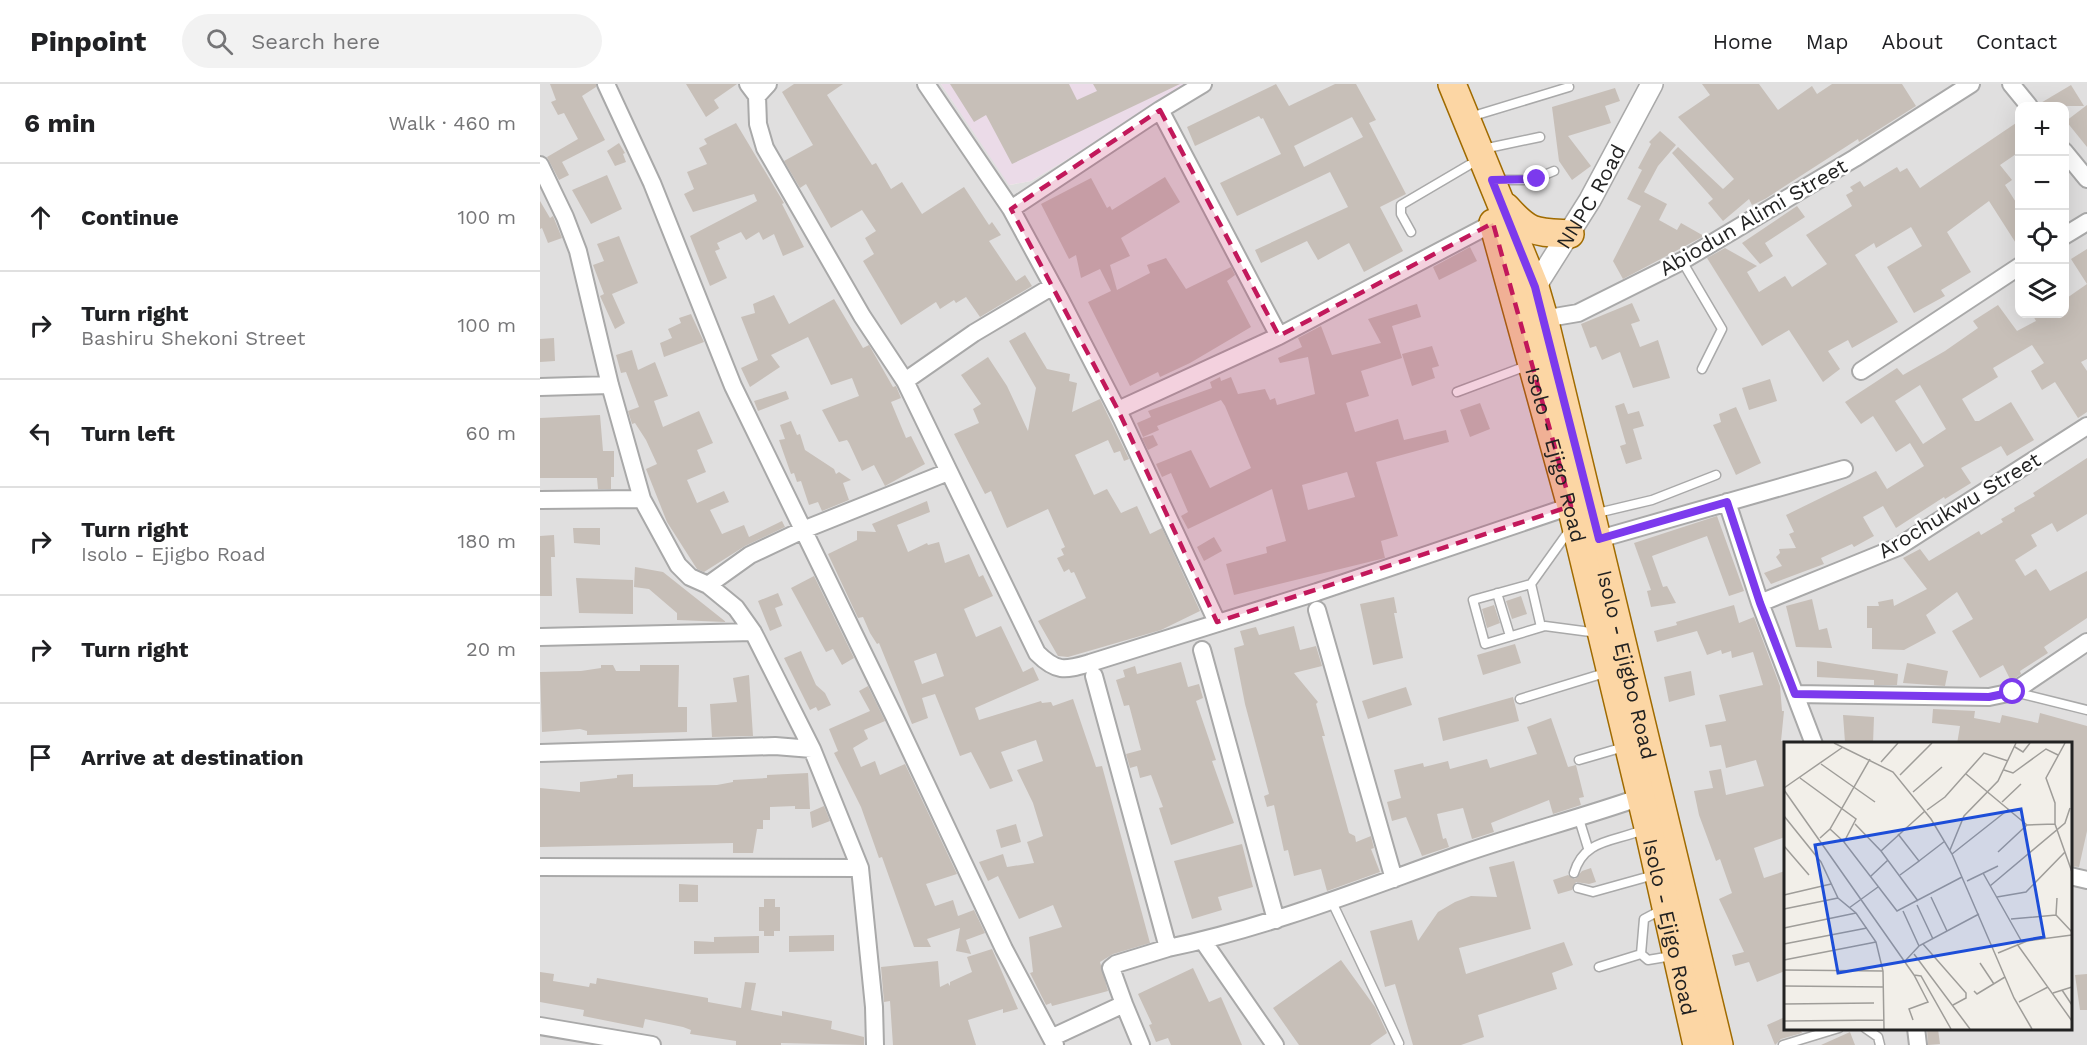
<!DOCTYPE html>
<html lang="en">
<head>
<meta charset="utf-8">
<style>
	:root { --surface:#fff; --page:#f2f2f2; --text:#202124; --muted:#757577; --line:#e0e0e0 }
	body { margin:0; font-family:"Work Sans",sans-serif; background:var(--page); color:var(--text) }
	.controls { position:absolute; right:18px; top:18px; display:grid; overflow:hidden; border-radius:12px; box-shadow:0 6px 24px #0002 }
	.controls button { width:54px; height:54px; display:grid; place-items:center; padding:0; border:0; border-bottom:2px solid var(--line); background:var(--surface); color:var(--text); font:30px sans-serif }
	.stop { position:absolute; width:18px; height:18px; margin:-14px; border:4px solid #7c3aed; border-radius:50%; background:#fff }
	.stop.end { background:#7c3aed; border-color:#fff; box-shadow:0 2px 6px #0008 }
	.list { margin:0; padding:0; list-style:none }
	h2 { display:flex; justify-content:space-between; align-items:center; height:78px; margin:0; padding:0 24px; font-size:26px }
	h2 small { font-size:20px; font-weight:400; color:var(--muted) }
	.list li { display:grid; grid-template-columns:39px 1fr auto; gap:18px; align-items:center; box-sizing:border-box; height:108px; padding:0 24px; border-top:2px solid var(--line) }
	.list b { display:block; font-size:22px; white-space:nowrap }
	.list p { margin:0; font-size:20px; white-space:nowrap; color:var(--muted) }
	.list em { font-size:20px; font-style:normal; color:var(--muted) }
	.icon { flex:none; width:33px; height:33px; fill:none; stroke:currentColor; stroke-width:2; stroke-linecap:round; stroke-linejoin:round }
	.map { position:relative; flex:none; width:1547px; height:961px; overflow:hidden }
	header { display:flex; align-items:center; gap:36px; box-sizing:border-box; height:84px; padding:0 30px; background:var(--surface); border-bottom:2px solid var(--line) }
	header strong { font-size:28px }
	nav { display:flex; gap:33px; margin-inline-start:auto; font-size:21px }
	.search { width:420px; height:54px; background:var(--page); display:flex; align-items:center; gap:15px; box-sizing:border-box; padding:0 21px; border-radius:33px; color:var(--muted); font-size:22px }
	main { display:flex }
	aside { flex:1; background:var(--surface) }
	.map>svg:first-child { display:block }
</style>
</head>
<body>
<header>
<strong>Pinpoint</strong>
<div class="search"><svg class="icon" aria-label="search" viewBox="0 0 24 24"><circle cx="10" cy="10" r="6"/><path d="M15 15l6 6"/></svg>Search here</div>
<nav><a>Home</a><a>Map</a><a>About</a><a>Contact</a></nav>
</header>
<main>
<aside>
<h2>6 min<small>Walk · 460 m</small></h2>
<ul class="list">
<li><svg class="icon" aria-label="ahead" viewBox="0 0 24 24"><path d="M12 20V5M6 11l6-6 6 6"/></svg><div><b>Continue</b></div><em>100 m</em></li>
<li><svg class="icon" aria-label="right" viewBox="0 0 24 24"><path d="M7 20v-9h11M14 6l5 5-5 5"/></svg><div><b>Turn right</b><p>Bashiru Shekoni Street</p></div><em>100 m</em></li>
<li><svg class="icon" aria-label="left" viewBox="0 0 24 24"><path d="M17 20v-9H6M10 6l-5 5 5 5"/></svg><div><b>Turn left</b></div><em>60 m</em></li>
<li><svg class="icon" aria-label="right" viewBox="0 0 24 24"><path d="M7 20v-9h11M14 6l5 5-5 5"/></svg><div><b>Turn right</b><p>Isolo - Ejigbo Road</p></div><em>180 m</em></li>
<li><svg class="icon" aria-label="right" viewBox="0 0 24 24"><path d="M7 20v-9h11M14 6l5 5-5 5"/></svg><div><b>Turn right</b></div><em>20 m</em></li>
<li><svg class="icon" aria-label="arrive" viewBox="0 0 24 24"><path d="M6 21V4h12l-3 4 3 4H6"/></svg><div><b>Arrive at destination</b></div></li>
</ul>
</aside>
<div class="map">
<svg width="1547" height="961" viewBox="0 0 1547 961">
	<rect width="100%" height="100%" fill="#f2efe9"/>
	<path fill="#e0dfdf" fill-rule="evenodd" d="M0 0H401L470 101 491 97 653 0H1547V961H0ZM1480 22H1524V230H1480ZM1246 660H1530V944H1246Z"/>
	<path fill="#ebdbe8" d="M401 0H653L491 97 469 101Z"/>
	<path fill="#c7bfb8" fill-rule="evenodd" d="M10 0H56V3L42 12 65 56 22 78 29 91 19 96 7 73 38 55 24 29 18 31 11 18 16 16Z
		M146 0H197L174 16 179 24 166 33Z
		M254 0H303L287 11 332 81 336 79 351 105 362 98 382 130 424 103 449 141 452 138 461 151 449 157 476 197 485 191 492 202 440 233 426 213 416 219 414 216 400 225 396 218 361 241 323 177 334 170 325 154 336 147 322 126 291 144 266 100 260 104 244 77 273 61 242 8Z
		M410 0H529L537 16 557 7 553 0H640L472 80 446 31 434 38Z
		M736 0 749 22 795 0H816L836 36 829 39 866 110 840 123 863 167 824 188 809 159 778 176 767 157 721 179 715 166 808 123 790 88 697 132 680 99 741 70 723 34 721 35 719 32 655 62 647 43ZM812 33 823 53 764 83 754 62Z
		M1162 0H1219L1238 26 1272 2 1277 10 1292 0H1362L1376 22 1319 58 1318 55 1225 115 1212 121 1209 115 1183 137 1168 119 1173 115 1132 69 1138 63 1183 105 1194 95 1138 33 1170 11Z
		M1531 1 1544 22H1499V20Z
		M1075 4 1080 17 1065 22 1071 39 1028 52 1051 82 1032 96 1019 77 1012 23Z
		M1547 21V63L1526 37Z
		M1479 37V68L1460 81 1472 96 1465 101 1479 123V164L1449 117 1407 148 1431 188 1401 206 1405 212 1374 229 1347 183 1382 162 1371 143 1336 164 1334 159 1315 171 1358 238 1312 264 1308 256 1288 267 1300 285 1283 298 1249 246 1222 262 1167 174 1185 164 1217 182 1207 188 1219 208 1245 192 1252 203 1287 180 1266 151 1312 122 1306 111 1313 107 1310 103 1320 97 1324 103 1357 83 1360 88 1367 84 1380 104Z
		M196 39 244 119 242 120 264 163 243 172 234 150 223 156 219 148 206 156 201 148 177 159 180 165 175 167 187 194 170 202 150 152 217 117 214 110 153 128 144 110 154 105 147 88 167 80 159 64 167 60 164 55Z
		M1120 47 1136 61 1118 82 1104 108 1127 120 1119 136 1137 146 1141 139 1164 152 1083 195 1073 177 1101 122 1087 115 1102 86 1098 84 1111 60 1109 58Z
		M79 59 85 69 83 70 86 78 75 82 67 67Z
		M67 91 82 125 51 140 32 106Z
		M625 93 640 118 581 154 590 172 570 181 577 206 610 189 607 181 626 174 646 205 691 183 695 191 687 197 711 243 650 279 620 293 618 288 590 302 548 218 571 207 560 185 541 194 536 171 529 175 501 120 551 94 567 124 570 122 572 126Z
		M0 117 10 134 13 132 22 154 8 159 2 144 0 145Z
		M1257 122 1265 133 1225 159 1233 172 1220 180 1202 159Z
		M79 152 98 199 72 210 85 239 75 245 60 212 64 210 53 181 64 177 57 160Z
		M930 163 937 177 899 196 893 183Z
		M1547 165V275L1541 278 1547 287V328L1538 334 1515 298 1502 306 1491 287 1504 279 1492 261 1453 284 1458 293 1422 315 1435 337H1439L1471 318 1494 356 1467 372 1461 362 1421 384 1431 399 1405 415 1404 413 1356 444 1343 422 1323 433 1334 452 1314 463 1312 460 1281 474 1284 480 1231 500 1224 489 1242 482 1236 473 1240 469 1239 465 1256 464 1249 450 1254 448 1246 431 1336 387 1347 405 1384 382 1370 359 1356 368 1333 332 1321 340 1305 318 1357 284 1363 291 1405 267 1438 244 1433 237 1458 221 1477 247 1496 237 1492 230H1524V216L1547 200 1531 175ZM1380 301 1406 345 1383 360 1355 317Z
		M234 211 249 240 294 215 323 264 329 261 353 303 356 302 361 314 351 318 366 354 371 352 385 380 345 402 334 381 322 387 309 359 307 356 299 358 282 326 319 312 312 294 291 301 268 253 231 271 240 283 210 303 201 284 218 276 201 233 215 229 213 220Z
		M1092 219 1100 237 1091 240 1100 263 1118 256 1130 294 1093 304 1080 268 1062 276 1056 262 1050 264 1041 240Z
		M877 220 881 233 852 242 862 274 821 287 829 312 806 319 815 348 858 335 864 356 906 346 909 358 836 378 858 452 841 457 845 474 694 511 686 480 727 469 726 463 746 457 732 405 648 445 641 432 648 428 631 389 622 393 616 380 651 366 670 404 711 384 685 322 681 316 617 342 619 346 603 353 597 339 611 333 608 327 672 304 670 298 680 293 681 297 691 293 698 310 725 305 730 316 735 314 737 321 775 310 768 273 740 279 738 274 762 263 758 254 781 242 792 271 841 259 828 235ZM807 388 815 413 768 426 762 401Z
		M151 230 164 258 124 273 120 259 132 254 128 245 141 239 139 234Z
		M485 248 507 285 530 290 529 297 537 299 532 328 560 315 589 375 584 377 580 367 574 369 568 356 535 371 554 411 567 405 581 429 597 422 610 450 622 444 660 527 621 546 528 573 518 572 498 537 546 514 534 488 531 489 529 485 524 488 517 474 524 471 521 465 525 463 508 425 467 444 451 407 445 410 414 350 439 339 433 325 441 320 421 291 448 273 467 302 488 347 496 304 469 257Z
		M14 254 15 277 0 278V255Z
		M892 262 899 282 892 284 895 294 872 302 862 270Z
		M92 266 98 286 115 278 128 312 114 317 123 343 159 327 173 359 157 366 166 388 147 396 157 419 184 407 189 418 170 426 182 450 204 441 209 453 242 437 245 443 205 462 164 488 157 485 127 438 106 385 117 380 106 356 95 339 92 340 88 327 99 323 86 288 81 289 76 271Z
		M1230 295 1237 317 1209 326 1202 304Z
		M246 307 249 315 218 327 214 317Z
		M940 319 950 345 930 353 920 326Z
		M1084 319 1088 330 1099 327 1104 342 1093 345 1102 375 1086 380 1080 362 1086 360 1075 322Z
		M1196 323 1221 379 1196 391 1173 341 1181 338 1179 330Z
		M60 331 63 367H74V393H71V405H58L57 394H0V334Z
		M251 337 257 351 260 350 265 366 294 385 296 390 299 388 311 396 303 399 309 416 282 427 278 418 269 421 261 397 257 398 254 389 251 390 239 356 245 355 240 341Z
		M613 351 618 361 608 366 602 354Z
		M1547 374V430L1517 448 1512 439 1491 451 1497 462 1475 476 1485 492 1496 485 1510 507 1547 487V534L1504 563 1508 569 1480 587 1481 590 1471 597 1463 581 1440 594 1412 547 1433 535 1417 508 1386 531 1396 549 1364 566 1332 565V544H1327V522H1339L1338 518 1353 515 1354 522 1387 505 1363 474 1380 465 1389 477 1439 447 1441 451 1463 438 1461 435 1475 427 1474 424 1495 412 1493 409Z
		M387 417 390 428 357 441 368 468 387 459 388 461 399 458 405 479 429 470 439 493 443 491 453 512 424 525 436 553 461 542 483 588 493 583 499 596 435 624 439 636 501 617 502 619 511 618 513 622 533 615 556 683 562 682 610 859 573 870 560 878 568 907 512 922 511 919 506 921 490 889 493 888 489 853 522 843 513 821 479 835 458 792 448 797 439 778 463 770 467 783 494 779 487 758 503 752 493 719 477 686 503 677 496 656 461 668 473 697 450 705 431 668 420 672 395 610 382 614 388 634 372 640 339 559 337 560 330 549 323 533 318 534 288 470 317 456V447L336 448 332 440ZM396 569 404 592 382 600 374 577Z
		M1177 432 1204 507 1189 512 1167 452 1112 472 1123 503 1127 502 1136 519 1111 523 1107 507 1111 506 1094 459Z
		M33 444H60V461L34 459Z
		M14 451 15 473H11L12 512H0V452Z
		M674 453 682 467 664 477 657 463Z
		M95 483 123 488 186 538 137 536V529L109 505 94 503Z
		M274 492 314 574 302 581 293 565 286 568 251 504Z
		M36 494 93 496V530L39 529Z
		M238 509 243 521 235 524 242 542 230 547 218 517Z
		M981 512 987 530 972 535 966 517Z
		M854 513 857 529H854L863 574 833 581 820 520Z
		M1272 515 1279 546 1287 544 1292 564 1256 563 1246 522Z
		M954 521 960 539 947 544 942 525Z
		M1194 521 1199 539 1214 533 1240 602 1242 627H1244L1241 657H1245V753L1214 764 1224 794 1245 787V887L1217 898 1209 878 1195 882 1192 871 1204 868 1179 815 1192 809 1180 775 1176 777 1159 731 1154 707 1173 704 1169 687 1181 685 1186 711 1224 702 1216 676 1186 684 1181 661 1170 663 1165 641 1186 637 1179 611 1223 601 1213 568 1192 574 1191 567 1182 570 1181 566 1167 571 1157 547 1117 558 1114 547 1137 541 1136 538Z
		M754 542 760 566 776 562 782 582 754 589 778 618 776 620 785 652H782L809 749 815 752 816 758 831 752 834 764 831 765 840 788 787 807 781 785 754 792 748 766 744 767 734 721 727 723 724 712 729 710 705 620 694 564 704 561 700 547 716 543 719 551Z
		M975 560 981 579 943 591 937 571Z
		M261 567 276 601 285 609 291 621 278 627 276 623 270 626 244 574Z
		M1277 577 1358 590 1357 601H1334V596L1277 593Z
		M641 578 648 603 659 600 663 614 656 617 676 676 672 677 694 739 631 761 619 724 623 723 611 691 600 694 597 682 590 684 586 670 601 666 589 621 584 622 576 596 585 593 583 586 595 582 597 590Z
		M1367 579 1408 587 1405 602 1363 599Z
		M61 581H73L76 587H100V581H139L138 623H147V648L47 651V647L40 645 2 648 0 588 41 587 61 584Z
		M1151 587 1155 611 1129 618 1124 593Z
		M209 591 213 652 172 653 170 620 197 618 193 594Z
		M328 602 345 637 324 646 328 655 313 664 321 683 335 677 340 691 365 680 417 790 386 800 395 822 413 816 418 832 434 826 445 849 426 856 431 870 416 867 420 844 387 855 391 863H374L342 773 339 774 321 723 294 669 298 667 289 645 330 627 319 607Z
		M866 603 872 621 828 635 822 617Z
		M973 613 979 637 903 657 898 634Z
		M1393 625 1435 627 1434 634 1460 639 1462 631 1498 639 1500 629 1547 642V747L1539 783 1530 782 1533 660H1417L1420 642 1392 639Z
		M1303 631 1334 633 1333 660 1305 658Z
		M1011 634 1028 683 1036 681 1044 713 1039 714 1041 721 1013 730 1009 716 951 739 954 748 932 755 923 724 897 730 903 755 906 754 909 763 882 772 866 733 852 737 847 718 861 714 854 686 883 679 884 683 908 677 910 685 947 675 950 684 997 670 987 643Z
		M268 689 270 725H255V722L230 723V736H223V745H217L213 769H193V759L0 763V704L40 708V698L77 694V691L93 690V703L177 701 193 698V696L227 694V691Z
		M284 722 290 737 272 744 270 728Z
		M476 740 481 758 461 764 456 746Z
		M702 760 713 803 678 813 682 826 652 835 634 777Z
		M974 777 991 845 919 864 926 890 1024 858 1033 881 1012 889 1017 905 938 931 944 953 921 961H873L855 900 845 903 830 847 872 836 878 857 898 828 915 818 931 812 957 813 949 783Z
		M1051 784 1056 798 1049 800 1036 798 1032 806 1018 810 1013 796 1028 791 1035 795 1042 787Z
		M139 800 158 801V818H139Z
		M224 815H235V823H240V847H234V852H224V847H219V823H224Z
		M294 851V867L249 868V852Z
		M219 852V869L154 870V857L174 858V853Z
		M452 865 478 925 463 929V925L428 936 436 961H353L350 917 344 918 341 883 398 877 400 903 408 899 410 902V898L432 888 427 873Z
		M801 876 835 923 847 949 830 961H759L733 924Z
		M653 884 669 918 681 913 702 961H631L628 954 616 958 609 941 612 940 598 910Z
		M0 888 14 890 13 897 49 903 50 899 56 900 57 894 168 914V918L201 924 205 898 216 899 211 926 242 932V927L292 937 291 945 324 953V961L241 959V961H196V957L150 950 151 946 143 943 105 935 103 944 43 932 44 926 0 918Z
		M1547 890V926H1540L1535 891Z
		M1245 933V945H1260L1262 949 1241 955 1235 961 1227 941Z
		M1387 945H1398L1400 960 1388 961Z
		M1310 948 1315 961H1281Z"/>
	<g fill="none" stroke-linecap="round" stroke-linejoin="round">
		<g stroke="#a9a9a9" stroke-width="11">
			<path id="service" d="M930 33 1029 3
				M943 65 1000 53
				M956 96H992L1014 87
				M871 148 861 130V121L929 81
				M1142 177 1182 245 1162 285
				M917 308 989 281
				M1053 430 1112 416 1176 391
				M1031 444 991 500 933 516 945 560 1005 542 1058 549
				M991 500 1001 543
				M957 509 970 552
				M1474 608 1547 626
				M980 615 1068 588
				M1039 676 1084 663
				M1039 735 1048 764
				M1034 789C1044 754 1076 758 1105 745
				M1038 804 1053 808 1114 791
				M792 818 859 959
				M1123 825 1104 835 1101 870 1108 876 1132 872
				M1059 883 1101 870
				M1325 944 1338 953 1340 961
				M1243 961 1299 944"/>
		</g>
		<g stroke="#a9a9a9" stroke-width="20">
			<path id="minor" d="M66 0 112 99 193 302 354 632 464 865 515 961
				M208 0 217 12 218 40 225 64 322 232 365 297 497 569C517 589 525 586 550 579L777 508 1031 422
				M386 0 471 125 520 215 582 335 677 538
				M1471 0 1489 22
				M217 12 228 0
				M1524 67 1547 95
				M0 81 25 133 38 167 70 301 102 415 138 481 150 493 168 501 196 524 213 548 272 665 320 784 334 923 335 961
				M471 125 620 26 663 0
				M1524 152 1547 138
				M997 236 1038 229 1142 177 1315 74 1431 0
				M739 252 953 139
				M1321 287 1480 182
				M365 297 434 249 513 202
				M0 303 70 301
				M578 326 739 252 620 26
				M0 416 102 415
				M1187 418 1220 519 1274 660
				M1059 455 1304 385
				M168 501 210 471 263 446 408 388
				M1220 519 1358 463 1547 342
				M777 526 854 795
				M0 553 213 548
				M662 566 736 836
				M554 592 628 864C729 843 823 805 919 771 979 750 1041 734 1101 713
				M1255 610 1449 613 1473 608 1547 558
				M0 669 235 662 272 665
				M0 783 320 784
				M1530 792 1547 796
				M663 857 735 961
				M584 920 601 961
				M0 942 112 961
				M1376 944 1378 961
				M513 953 584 920 571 884 576 880 628 864"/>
		</g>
		<g stroke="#a9a9a9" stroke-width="24">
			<g id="tertiary">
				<path id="s1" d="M985 207 995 203 1050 116 1112 0"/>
			</g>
		</g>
		<g stroke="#a06b00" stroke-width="30">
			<g id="primary">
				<path id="s2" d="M912 0 995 203 1004 234 1179 961"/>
				<path d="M966 123C990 150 995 148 1030 150"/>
				<path id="s3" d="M953 139 1031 422 1108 743 1157 961"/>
			</g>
		</g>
		<use href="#service" stroke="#fff" stroke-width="8"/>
		<use href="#minor" stroke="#fff" stroke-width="16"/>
		<use href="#tertiary" stroke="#fff" stroke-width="21"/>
		<use href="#primary" stroke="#fcd6a4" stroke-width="27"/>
	</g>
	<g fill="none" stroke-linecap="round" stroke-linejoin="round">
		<path stroke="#7c3aed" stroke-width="8" d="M997 95 952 96 995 203 1059 455 1187 418 1220 519 1255 610 1449 613 1473 608"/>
	</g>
	<path fill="#c2185b" fill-opacity="0.2" stroke="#c2185b" stroke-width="4.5" stroke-dasharray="12 8" stroke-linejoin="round" d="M620 26 739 252 953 139 1031 422 677 538 578 326 471 125Z"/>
	<g text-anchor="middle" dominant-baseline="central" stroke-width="5" stroke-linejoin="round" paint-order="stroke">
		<g font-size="21" fill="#222" stroke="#fff">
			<text stroke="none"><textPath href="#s1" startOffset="117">NNPC Road</textPath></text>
			<text transform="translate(1213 133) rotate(-30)">Abiodun Alimi Street</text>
			<text stroke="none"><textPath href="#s3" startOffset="240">Isolo - Ejigo Road</textPath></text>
			<text transform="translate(1419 421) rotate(-31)">Arochukwu Street</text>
			<text stroke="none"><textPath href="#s2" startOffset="608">Isolo - Ejigbo Road</textPath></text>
			<text stroke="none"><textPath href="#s3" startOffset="726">Isolo - Ejigo Road</textPath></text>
		</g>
	</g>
	<g transform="translate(1244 658)">
		<rect width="288" height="288" fill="#f2efe9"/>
		<path fill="none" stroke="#9f9d99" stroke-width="1.5" d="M50 1 109 30 147 77 168 112 230 256 248 287M281 1 262 36 271 61V82L288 130M231 5 239 10 246 1M97 20 114 1M37 22 91 60M220 28 229 31 262 7 274 13M182 32 243 83M116 33 148 1M16 36 72 77 60 100M0 46 59 5M0 48 130 233 144 260 125 267 129 278M129 50 158 25M218 60 237 42M143 68 161 55 200 11 224 19M0 74 37 120 54 156 72 171 92 200 99 229 100 287M71 82 97 109 134 159M46 87 60 100 113 169 178 135M114 92 135 119 116 133M36 96 46 87 86 17M0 104 25 133M166 108 180 74 214 39 232 1M97 109 141 69M214 110 243 83 271 82M168 112 225 67M135 119 161 99M199 131 238 200M87 134 104 118M183 139 214 124M206 144 281 81 286 66M0 153 47 142M147 155 163 189M213 155 242 150 281 110M273 156 272 173 288 190M133 163 149 197M65 166 94 145M0 167 54 156M119 169 135 204 195 172M227 177 272 173M0 186 72 171M0 202 83 186M139 202 182 251V256L169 263M233 202 288 279M214 211 243 199 288 193M130 212 186 287M0 218 92 200M122 218 135 204M196 221 210 242M0 228 99 229M130 233 137 234 167 287M0 244 100 245M278 248 288 263M190 249 193 252 221 235M269 251 288 245M235 260 264 245M0 262 90 261M0 279 100 278"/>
		<path fill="#1d4ed8" fill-opacity="0.15" stroke="#1d4ed8" stroke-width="3" d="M237 67 260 195 54 231 31 103Z"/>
		<rect width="288" height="288" fill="none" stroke="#222" stroke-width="3"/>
	</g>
</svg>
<div class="controls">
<button>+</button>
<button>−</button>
<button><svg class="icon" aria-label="locate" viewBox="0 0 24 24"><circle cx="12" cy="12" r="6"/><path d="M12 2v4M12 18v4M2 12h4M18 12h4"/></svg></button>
<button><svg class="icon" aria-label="layers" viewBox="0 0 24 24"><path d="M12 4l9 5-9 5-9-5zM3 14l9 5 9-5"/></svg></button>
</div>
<div class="stop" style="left:1473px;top:608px"></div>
<div class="stop end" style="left:997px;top:95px"></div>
</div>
</main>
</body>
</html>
